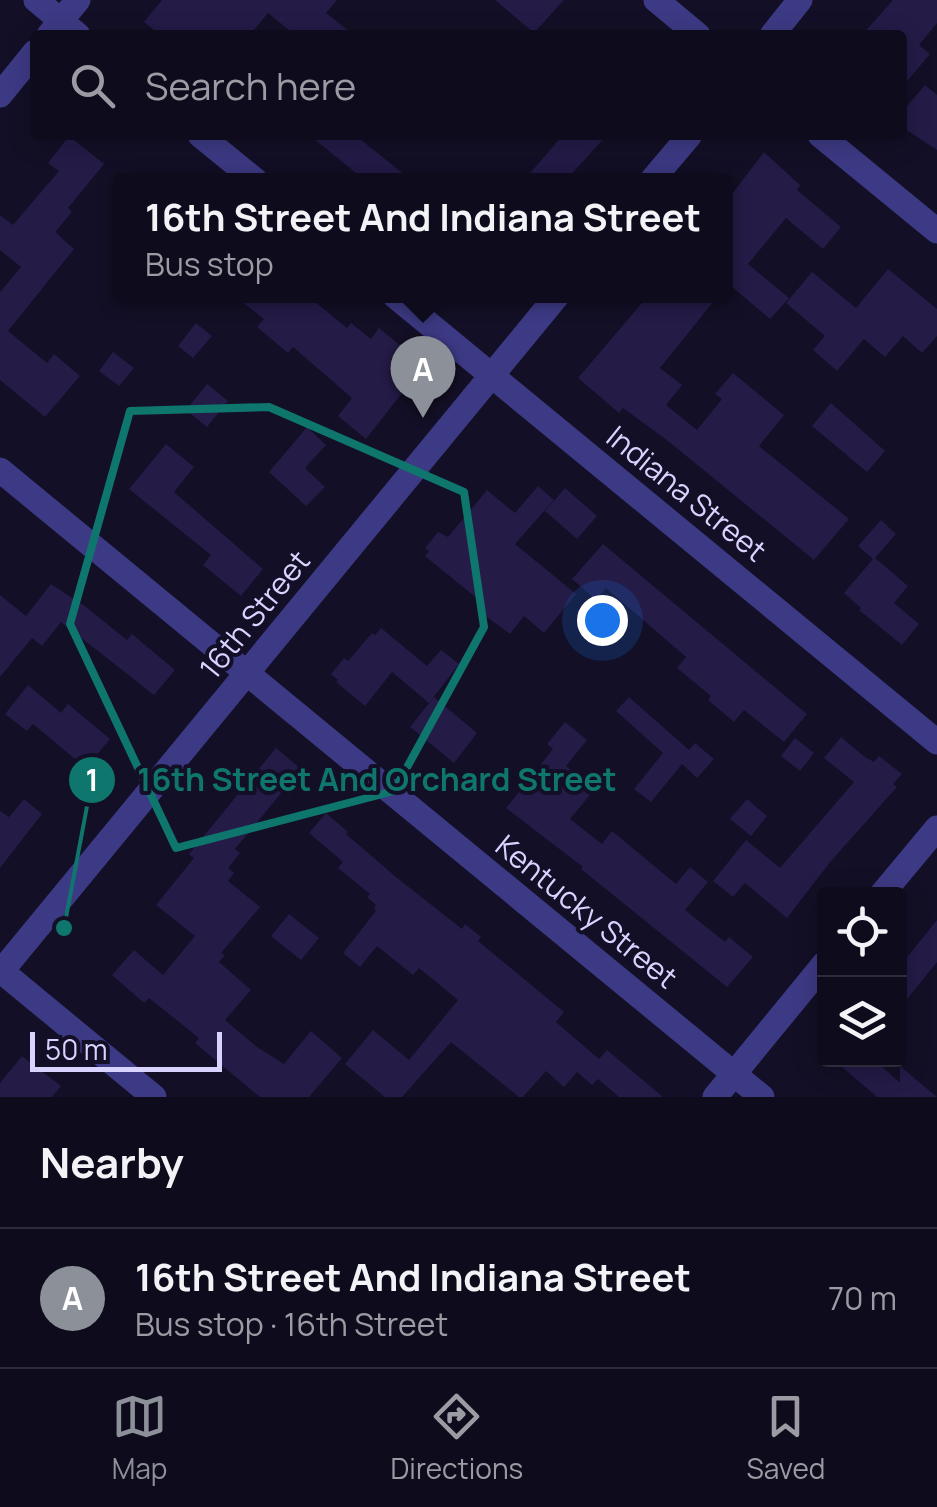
<!DOCTYPE html>
<html lang="en">
<head>
<meta charset="utf-8">
<style>
	:root { --surface:#0e0b1c; --page:#171425; --text:#f1f3f6; --muted:#9b9ba3; --line:#2e2b3b; --accent:#8c9099 }
	body { margin:0; font-family:Manrope,sans-serif; background:var(--page); color:var(--text) }
	.controls { position:absolute; right:30px; bottom:30px; display:grid; overflow:hidden; border-radius:10px; box-shadow:0 5px 25px #0003 }
	.controls button { width:90px; height:90px; display:grid; place-items:center; padding:0; border:0; border-bottom:2px solid var(--line); background:var(--surface); color:var(--text); font:50px sans-serif }
	.scale { position:absolute; left:30px; bottom:25px; width:192px; box-sizing:border-box; padding-left:10px; border:5px solid #d9d4ff; border-top:0; font-size:28px; line-height:35px; white-space:nowrap; color:#d9d4ff; -webkit-text-stroke:8px #130f26; paint-order:stroke }
	.you { position:absolute; left:602px; top:620px; width:35px; height:35px; margin:-25px; border:8px solid #fff; border-radius:50%; background:#1a73e8; box-shadow:0 0 0 15px #1a73e833 }
	.badge { display:grid; place-items:center; width:65px; height:65px; border-radius:50%; background:var(--accent); color:#fff; font-size:32px; font-weight:700 }
	.pin { position:absolute; translate:-50% -82px; filter:drop-shadow(0 2px 5px #0008) }
	.pin::after { content:''; position:absolute; top:52px; width:35px; height:30px; background:inherit; clip-path:polygon(0 0,100% 0,50% 100%) }
	.popup { position:absolute; left:113px; top:173px; width:620px; height:130px; box-sizing:border-box; display:grid; place-content:center; border-radius:10px; background:var(--surface); filter:drop-shadow(0 2px 8px #0005); font-size:32px; white-space:nowrap; color:var(--muted) }
	.popup b { font-size:38px; color:var(--text) }
	.popup::after { content:''; position:absolute; left:50%; top:100%; margin-left:-20px; border:20px solid transparent; border-top-color:var(--surface) }
	.list { margin:0; padding:0; list-style:none }
	h2 { display:flex; justify-content:space-between; align-items:center; height:130px; margin:0; padding:0 40px; font-size:42px }
	h2 small { font-size:32px; font-weight:400; color:var(--muted) }
	.list li { display:grid; grid-template-columns:65px 1fr auto; gap:30px; align-items:center; box-sizing:border-box; height:140px; padding:0 40px; border-top:2px solid var(--line) }
	.list b { display:block; font-size:38px; white-space:nowrap }
	.list p { margin:0; font-size:32px; white-space:nowrap; color:var(--muted) }
	.list em { font-size:32px; font-style:normal; color:var(--muted) }
	.icon { flex:none; width:55px; height:55px; fill:none; stroke:currentColor; stroke-width:2; stroke-linecap:round; stroke-linejoin:round }
	.map { position:relative; flex:none; width:937px; height:1097px; overflow:hidden }
	.search { position:absolute; background:var(--surface); box-shadow:0 5px 25px #0003; left:30px; right:30px; top:30px; height:110px; display:flex; align-items:center; gap:25px; box-sizing:border-box; padding:0 35px; border-radius:10px; color:var(--muted); font-size:38px }
	.sheet { height:270px; background:var(--surface) }
	nav { display:flex; justify-content:space-around; align-items:center; box-sizing:border-box; height:140px; border-top:2px solid var(--line); background:var(--surface); font-size:28px; color:var(--muted) }
	nav a { display:grid; justify-items:center; gap:5px }
	nav .on { color:var(--accent) }
	.map>svg:first-child { display:block }
</style>
</head>
<body>
<div class="map">
<svg width="937" height="1097" viewBox="0 0 937 1097">
	<rect width="100%" height="100%" fill="#130f26"/>
	<path fill="#241b47" d="M162 0H337L326 13 354 35H295L268 13 250 35H160L144 22Z
		M495 0H564L534 33Z
		M893 0H937V23L919 45 930 54 902 87V35H862Z
		M925 85 937 95V150L902 127V112Z
		M309 135H355L411 180H365Z
		M563 135H607L566 180H524Z
		M69 136 104 164 68 208 72 212 55 232 74 249 8 331 47 363 54 354 80 376 45 417 0 380V292L21 267 0 250V215L13 225 59 171 48 163Z
		M764 152 800 185 797 190 841 227 823 249 786 218 748 264 789 298 770 319 730 285 726 291V202Z
		M888 269 937 309V336L922 353 903 336 885 357 864 339 837 371 813 350 825 336 786 303 812 272 856 308Z
		M235 296H308L347 328 351 323 371 339 379 328 424 365 366 439 338 416 352 398 293 347 288 353 257 327 264 319Z
		M648 296H718L660 368 682 385 666 405 697 430 722 399 715 394 733 373 784 415 759 446 849 519 814 560 668 441 623 408 619 413 578 378Z
		M196 323 212 336 193 358 178 346Z
		M113 352 134 368 119 386 99 371Z
		M207 384 228 401 207 427 186 410Z
		M831 403 885 451 867 472 812 426Z
		M307 427 326 445 305 468 325 487 306 506 269 472Z
		M166 444 194 467 174 492 263 569 241 596 203 565 211 555 129 489Z
		M538 486 554 500 515 544 576 594 544 633 524 616 510 634 480 612 485 605 425 556 429 551 425 548 438 532 448 537 487 490 515 513Z
		M565 488 597 516 577 539 545 511Z
		M881 520 896 534 875 558 908 586 894 603 919 624 902 645 859 610 861 608 844 593 873 559 858 546Z
		M603 544 807 714 784 742 744 710 734 722 708 700 711 696 677 668 686 657 606 588 596 600 572 579Z
		M51 584 86 607 127 640 132 634 175 670 154 695 61 622 42 646 32 638 0 677V595L26 616Z
		M381 628 427 666 441 650 459 664 429 703 392 672 365 706 336 682 338 680 331 674 344 658 348 661 372 633 375 635Z
		M28 685 61 713 68 704 110 739 86 768 33 724 27 731 5 714Z
		M434 697 477 733 454 763 410 727Z
		M629 697 689 750 695 743 714 759 697 778 682 764 651 802 634 789 663 753 616 711Z
		M565 722 587 740 566 766 595 789 570 819 602 844 612 831 676 884 690 867 708 882 685 910 725 942 729 937 753 957 727 987 581 869 583 867 506 808 553 749 547 744Z
		M841 737 865 757 874 762 879 756 902 774 893 784 897 787 831 861 787 918 745 883 733 897 713 881 746 840 780 868 854 782 824 758Z
		M795 738 814 753 800 771 781 756Z
		M276 748 307 774 289 796 283 791 235 849 240 853 228 868 234 873 228 881 260 907 221 953 225 955 219 962 251 990 225 1020 257 1047 284 1064 311 1031 342 1058 309 1097H260L195 1043 199 1038 149 998 144 1003 112 975 134 950 163 975 195 936 156 905 194 858 189 854Z
		M24 799 42 814 0 868V811L9 817Z
		M747 799 767 816 751 836 730 819Z
		M326 813 348 832 346 834 396 877 462 929 465 924 481 937 478 941 564 1012 556 1022 599 1059 607 1050 663 1097H619L598 1079 592 1085 577 1072 564 1087 546 1071 523 1097H519L451 1042 402 1097H385L345 1064 373 1030 409 1060 458 1000 419 968 413 975 377 946 360 967 343 953 376 911 374 908 376 905 367 897 370 894 338 868 343 862 309 833Z
		M289 914 319 938 301 960 271 936Z
		M937 920V962L900 1008V966Z
		M22 1056 61 1086 52 1097H0V1083Z
		M834 1060H875L900 1083V1066L937 1097H877Z"/>
	<g fill="none" stroke-linecap="round" stroke-linejoin="round">
		<path stroke="#3d3a85" stroke-width="25" d="M36 0 78 35
			M656 0 698 35
			M49 35 78 0
			M0 95 35 52
			M200 135 255 180
			M820 135 937 231
			M395 296 937 742
			M0 470 762 1097
			M882 894 937 828
			M0 970 154 1097
			M715 1097 824 964"/>
		<path stroke="#3d3a85" stroke-width="25" d="M772 35 800 0
			M652 180 690 135
			M0 973 557 296"/>
	</g>
	<path fill="none" stroke="#0f766e" stroke-width="8" stroke-linejoin="round" d="M269 407 464 492 484 627 394 791 176 848 70 624 130 411Z"/>
	<g text-anchor="middle" dominant-baseline="central" stroke-width="8" stroke-linejoin="round" paint-order="stroke">
		<g font-size="30" fill="#d9d4ff" stroke="#130f26">
			<text transform="translate(687 493) rotate(39)">Indiana Street</text>
			<text transform="translate(254 614) rotate(-51)">16th Street</text>
			<text transform="translate(587 911) rotate(39)">Kentucky Street</text>
		</g>
	</g>
	<path fill="none" stroke="#0f766e" stroke-width="4" d="M64 928L92 780"/>
	<g fill="#0f766e" stroke="#130f26" stroke-width="4">
		<circle cx="64" cy="928" r="10"/>
		<circle cx="92" cy="780" r="25"/>
	</g>
	<g font-size="30" text-anchor="middle" font-weight="bold" fill="#fff">
		<text x="92" y="791">1</text>
	</g>
	<g font-size="32" text-anchor="middle" font-weight="bold" fill="#0f766e" stroke="#130f26" stroke-width="8" stroke-linejoin="round" paint-order="stroke">
		<text x="377" y="791">16th Street And Orchard Street</text>
	</g>
</svg>
<div class="controls">
<button><svg class="icon" aria-label="locate" viewBox="0 0 24 24"><circle cx="12" cy="12" r="6"/><path d="M12 2v4M12 18v4M2 12h4M18 12h4"/></svg></button>
<button><svg class="icon" aria-label="layers" viewBox="0 0 24 24"><path d="M12 4l9 5-9 5-9-5zM3 14l9 5 9-5"/></svg></button>
</div>
<div class="scale">50 m</div>
<div class="you"></div>
<div class="pin badge" style="left:423px;top:418px">A</div>
<div class="popup"><b>16th Street And Indiana Street</b>Bus stop</div>
<div class="search"><svg class="icon" aria-label="search" viewBox="0 0 24 24"><circle cx="10" cy="10" r="6"/><path d="M15 15l6 6"/></svg>Search here</div>
</div>
<section class="sheet">
<h2>Nearby<small></small></h2>
<ul class="list">
<li><span class="badge">A</span><div><b>16th Street And Indiana Street</b><p>Bus stop · 16th Street</p></div><em>70 m</em></li>
</ul>
</section>
<nav>
<a class="on"><svg class="icon" aria-label="map" viewBox="0 0 24 24"><path d="M3 6l6-2 6 2 6-2v14l-6 2-6-2-6 2zM9 4v14M15 6v14"/></svg>Map</a>
<a><svg class="icon" aria-label="directions" viewBox="0 0 24 24"><path d="M12 3l9 9-9 9-9-9zM9 14v-3h6M13 9l2 2-2 2"/></svg>Directions</a>
<a><svg class="icon" aria-label="saved" viewBox="0 0 24 24"><path d="M7 4h10v16l-5-4-5 4z"/></svg>Saved</a>
</nav>
</body>
</html>
